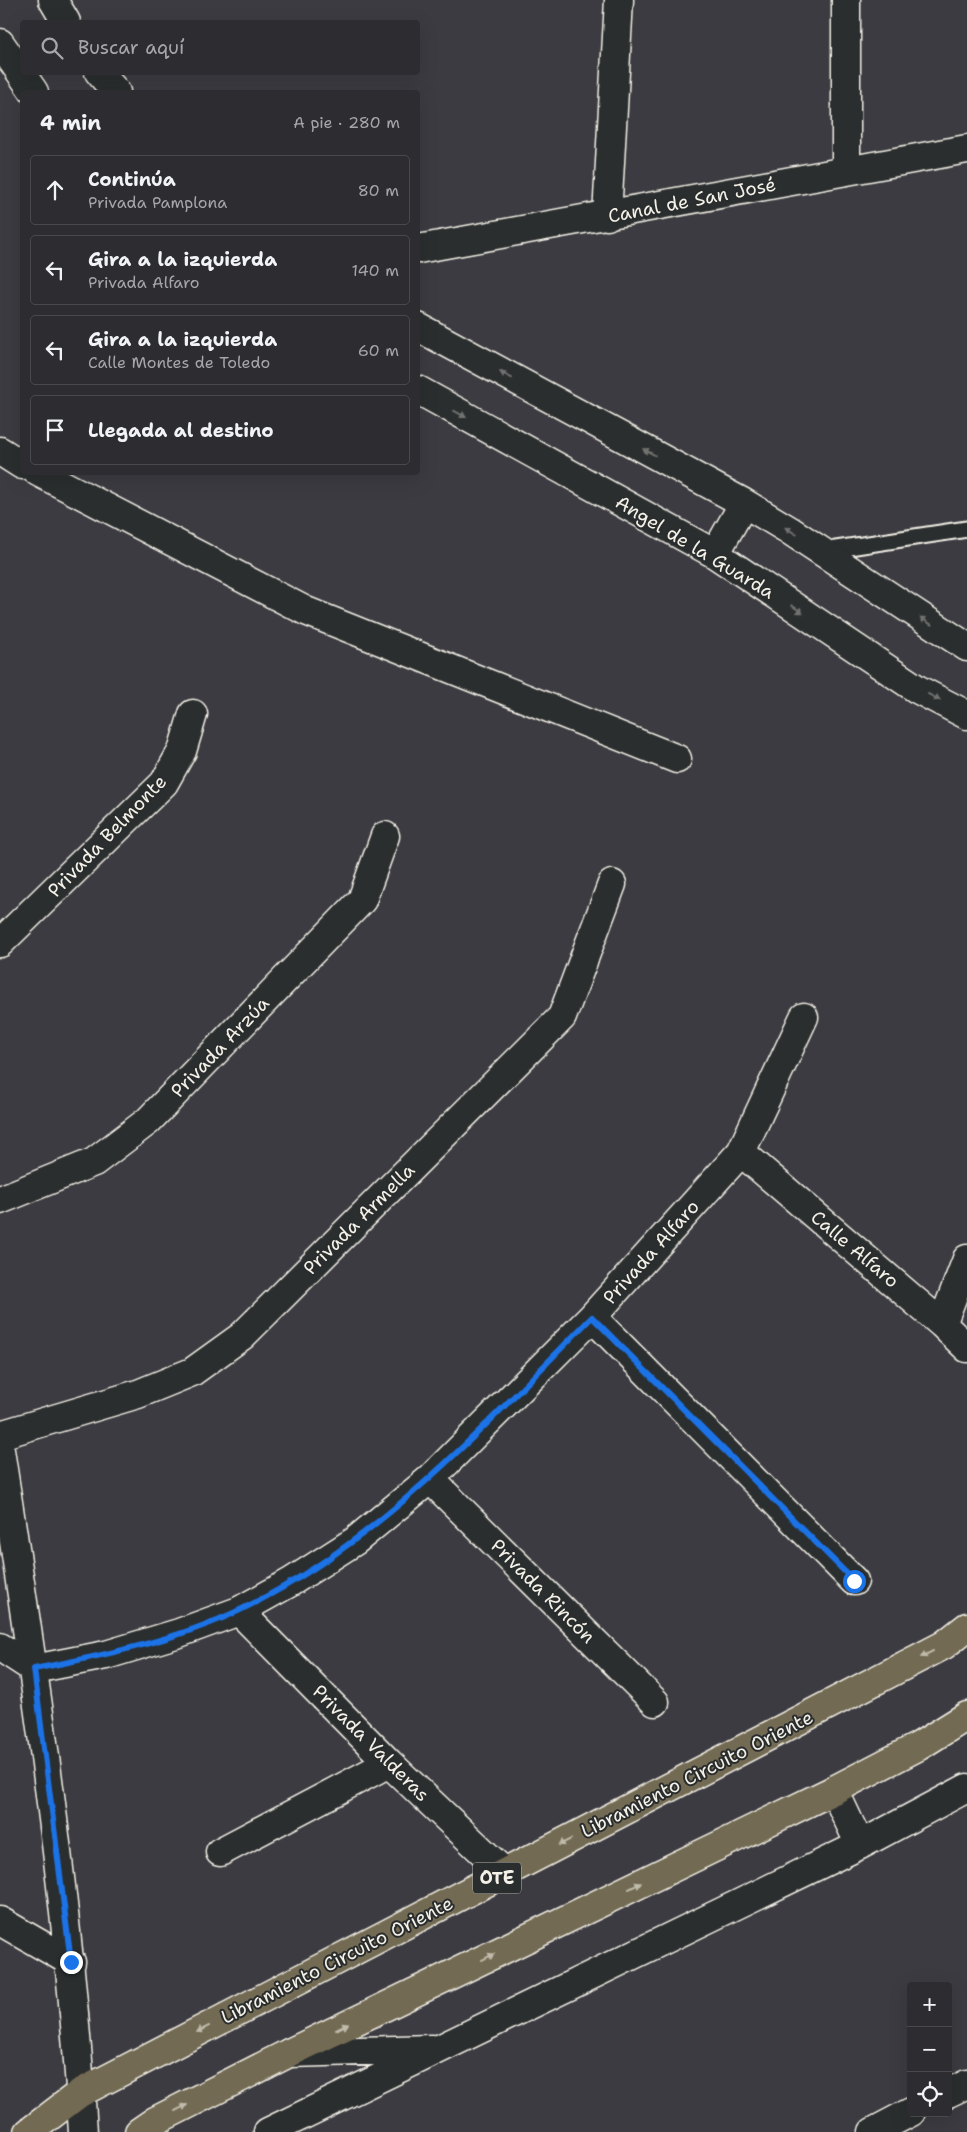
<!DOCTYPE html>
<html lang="es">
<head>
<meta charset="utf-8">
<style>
	:root { --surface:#2d2c31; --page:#39383d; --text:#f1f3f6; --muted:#a7a7ab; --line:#48484d }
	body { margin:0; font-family:"Shantell Sans",sans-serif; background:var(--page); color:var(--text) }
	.controls { position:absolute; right:15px; bottom:15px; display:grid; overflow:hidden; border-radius:5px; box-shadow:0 5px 20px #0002 }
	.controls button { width:45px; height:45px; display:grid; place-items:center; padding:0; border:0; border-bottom:1px solid var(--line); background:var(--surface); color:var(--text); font:25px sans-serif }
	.stop { position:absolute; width:15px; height:15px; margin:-11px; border:4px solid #1a73e8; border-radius:50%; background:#fff }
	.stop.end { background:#1a73e8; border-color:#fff; box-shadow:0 1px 5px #0008 }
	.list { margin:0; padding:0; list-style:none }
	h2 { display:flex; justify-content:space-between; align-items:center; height:65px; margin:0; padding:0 20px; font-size:21px }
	h2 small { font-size:16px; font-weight:400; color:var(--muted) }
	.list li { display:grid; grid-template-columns:32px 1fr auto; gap:15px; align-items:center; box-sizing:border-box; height:70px; margin:0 10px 10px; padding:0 10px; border:1px solid var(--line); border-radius:5px }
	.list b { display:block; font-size:19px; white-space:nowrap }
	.list p { margin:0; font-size:16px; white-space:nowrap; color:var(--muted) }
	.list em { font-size:16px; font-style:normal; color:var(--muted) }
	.icon { flex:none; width:28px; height:28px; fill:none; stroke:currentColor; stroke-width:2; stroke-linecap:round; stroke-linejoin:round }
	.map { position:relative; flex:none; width:967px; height:2132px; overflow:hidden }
	.search { position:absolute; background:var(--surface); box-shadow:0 5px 20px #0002; left:20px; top:20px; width:400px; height:55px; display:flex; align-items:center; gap:12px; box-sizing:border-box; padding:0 18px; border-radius:5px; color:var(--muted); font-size:19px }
	.panel { position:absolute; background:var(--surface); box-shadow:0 5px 20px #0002; left:20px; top:90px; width:400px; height:385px; border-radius:5px }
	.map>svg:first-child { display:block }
</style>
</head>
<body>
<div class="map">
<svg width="967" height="2132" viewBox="0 0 967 2132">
	<rect width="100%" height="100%" fill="#3c3b41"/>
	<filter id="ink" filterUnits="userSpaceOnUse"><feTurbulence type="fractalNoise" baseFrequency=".02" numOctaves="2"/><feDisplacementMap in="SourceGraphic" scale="10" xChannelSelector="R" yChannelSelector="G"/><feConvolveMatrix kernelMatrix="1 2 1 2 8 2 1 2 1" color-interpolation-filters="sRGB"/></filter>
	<g filter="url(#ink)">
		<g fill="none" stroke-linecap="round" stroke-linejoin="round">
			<g stroke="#f4f1e8" stroke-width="19">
				<path id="service" d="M823 551 967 529"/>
			</g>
			<g stroke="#f4f1e8" stroke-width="31">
				<path id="minor" d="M846 0V171
					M607 216 619 0
					M418 249 967 149
					M0 451 22 465
					M38 472 306 611 677 759
					M0 943 164 783 182 751 193 714
					M741 1152 942 1324 967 1348
					M0 1200 94 1162 148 1121 362 900 385 836
					M592 1317 854 1581
					M942 1324 967 1259
					M0 1435 138 1394 192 1372 242 1336 562 1017 612 884
					M0 1450C35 1677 69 1903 83 2132
					M430 1479 655 1702
					M239 1611 389 1763 505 1873
					M0 1647 34 1669 106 1655 179 1633 239 1611 291 1582 355 1541 430 1479 592 1317 741 1152 804 1017
					M834 1790 860 1845
					M220 1852 389 1763
					M0 1921 71 1962
					M289 2053 432 2049
					M948 2093 967 2084
					M268 2132 860 1845 967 1788
					M873 2132 911 2112"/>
			</g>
			<g stroke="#f4f1e8" stroke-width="31">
				<path id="secondary" d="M53 0 66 22
					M0 43 34 92
					M99 72 116 92
					M418 327 744 503 789 530 967 647
					M418 390 715 554 917 689 967 715
					M715 554 744 503"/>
			</g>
			<g stroke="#f4f1e8" stroke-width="31">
				<path id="primary" d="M29 2132 80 2093 944 1645 967 1627
					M139 2132 155 2121 289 2053 834 1790 919 1746 967 1716"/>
			</g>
			<use href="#service" stroke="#2a2d2e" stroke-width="15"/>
			<use href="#minor" stroke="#2a2d2e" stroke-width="28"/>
			<use href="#secondary" stroke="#2a2d2e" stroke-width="28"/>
			<use href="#primary" stroke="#736b52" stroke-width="28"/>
		</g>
		<defs><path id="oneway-solid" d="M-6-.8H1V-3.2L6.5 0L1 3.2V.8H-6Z" transform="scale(1.25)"/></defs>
		<g fill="#71726f">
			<use href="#oneway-solid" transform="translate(506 375) rotate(-152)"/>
			<use href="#oneway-solid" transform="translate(460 414) rotate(29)"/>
			<use href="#oneway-solid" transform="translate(649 452) rotate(-152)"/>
			<use href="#oneway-solid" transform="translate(791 531) rotate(-148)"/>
			<use href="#oneway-solid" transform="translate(797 609) rotate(34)"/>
			<use href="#oneway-solid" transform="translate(926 621) rotate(-146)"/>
			<use href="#oneway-solid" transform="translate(934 697) rotate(27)"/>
		</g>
		<g fill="#c0bbac">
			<use href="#oneway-solid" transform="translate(927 1654) rotate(153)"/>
			<use href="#oneway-solid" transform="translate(565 1842) rotate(153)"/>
			<use href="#oneway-solid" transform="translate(635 1886) rotate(-26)"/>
			<use href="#oneway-solid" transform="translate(488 1957) rotate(-26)"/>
			<use href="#oneway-solid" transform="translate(342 2027) rotate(-26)"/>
			<use href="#oneway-solid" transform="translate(203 2029) rotate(153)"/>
			<use href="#oneway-solid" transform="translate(181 2108) rotate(-27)"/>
		</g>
	</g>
	<g fill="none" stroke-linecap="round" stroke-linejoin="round" filter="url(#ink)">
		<path stroke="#1a73e8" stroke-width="6" d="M71 1962 34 1669C101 1656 178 1640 240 1610 380 1543 484 1426 592 1317L854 1581"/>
	</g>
	<g text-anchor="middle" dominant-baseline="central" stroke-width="4" stroke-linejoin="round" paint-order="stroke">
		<rect fill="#2a2d2e" stroke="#b7b6b0" stroke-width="1" x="473" y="1862.5" width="48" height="31" rx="4"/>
		<g font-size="18" font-weight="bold" fill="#f4f1e8">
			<text x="497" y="1878">OTE</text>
		</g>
		<g font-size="19" fill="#f4f1e8" stroke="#2a2d2e">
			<text transform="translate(692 200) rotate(-11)">Canal de San José</text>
			<text transform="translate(695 547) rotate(31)">Angel de la Guarda</text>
			<text transform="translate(107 836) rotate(-46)">Privada Belmonte</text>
			<text transform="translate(220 1047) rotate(-46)">Privada Arzúa</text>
			<text transform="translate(359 1219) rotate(-45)">Privada Armella</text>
			<text transform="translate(855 1249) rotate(40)">Calle Alfaro</text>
			<text transform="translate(651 1252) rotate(-48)">Privada Alfaro</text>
			<text transform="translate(543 1591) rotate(45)">Privada Rincón</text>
			<text transform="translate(371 1743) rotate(45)">Privada Valderas</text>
			<text transform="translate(697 1774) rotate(-27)">Libramiento Circuito Oriente</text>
			<text transform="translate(337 1960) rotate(-27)">Libramiento Circuito Oriente</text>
		</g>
	</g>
</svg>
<div class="controls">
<button>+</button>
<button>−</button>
<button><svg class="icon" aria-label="locate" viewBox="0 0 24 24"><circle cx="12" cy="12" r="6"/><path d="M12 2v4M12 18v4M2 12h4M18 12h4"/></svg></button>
</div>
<div class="stop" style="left:854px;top:1581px"></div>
<div class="stop end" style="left:71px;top:1962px"></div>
<div class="search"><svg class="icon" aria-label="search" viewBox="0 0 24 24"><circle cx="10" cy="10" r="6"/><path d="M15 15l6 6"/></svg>Buscar aquí</div>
<section class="panel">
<h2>4 min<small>A pie · 280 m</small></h2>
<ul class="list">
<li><svg class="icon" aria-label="ahead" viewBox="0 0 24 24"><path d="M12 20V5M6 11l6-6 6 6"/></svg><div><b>Continúa</b><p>Privada Pamplona</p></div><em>80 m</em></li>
<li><svg class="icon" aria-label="left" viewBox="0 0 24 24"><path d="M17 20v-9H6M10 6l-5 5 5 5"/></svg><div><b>Gira a la izquierda</b><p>Privada Alfaro</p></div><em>140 m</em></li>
<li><svg class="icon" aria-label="left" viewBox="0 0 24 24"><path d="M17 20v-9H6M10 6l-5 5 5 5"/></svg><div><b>Gira a la izquierda</b><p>Calle Montes de Toledo</p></div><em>60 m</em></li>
<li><svg class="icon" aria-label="arrive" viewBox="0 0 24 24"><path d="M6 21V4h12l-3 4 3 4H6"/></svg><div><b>Llegada al destino</b></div></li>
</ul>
</section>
</div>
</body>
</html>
